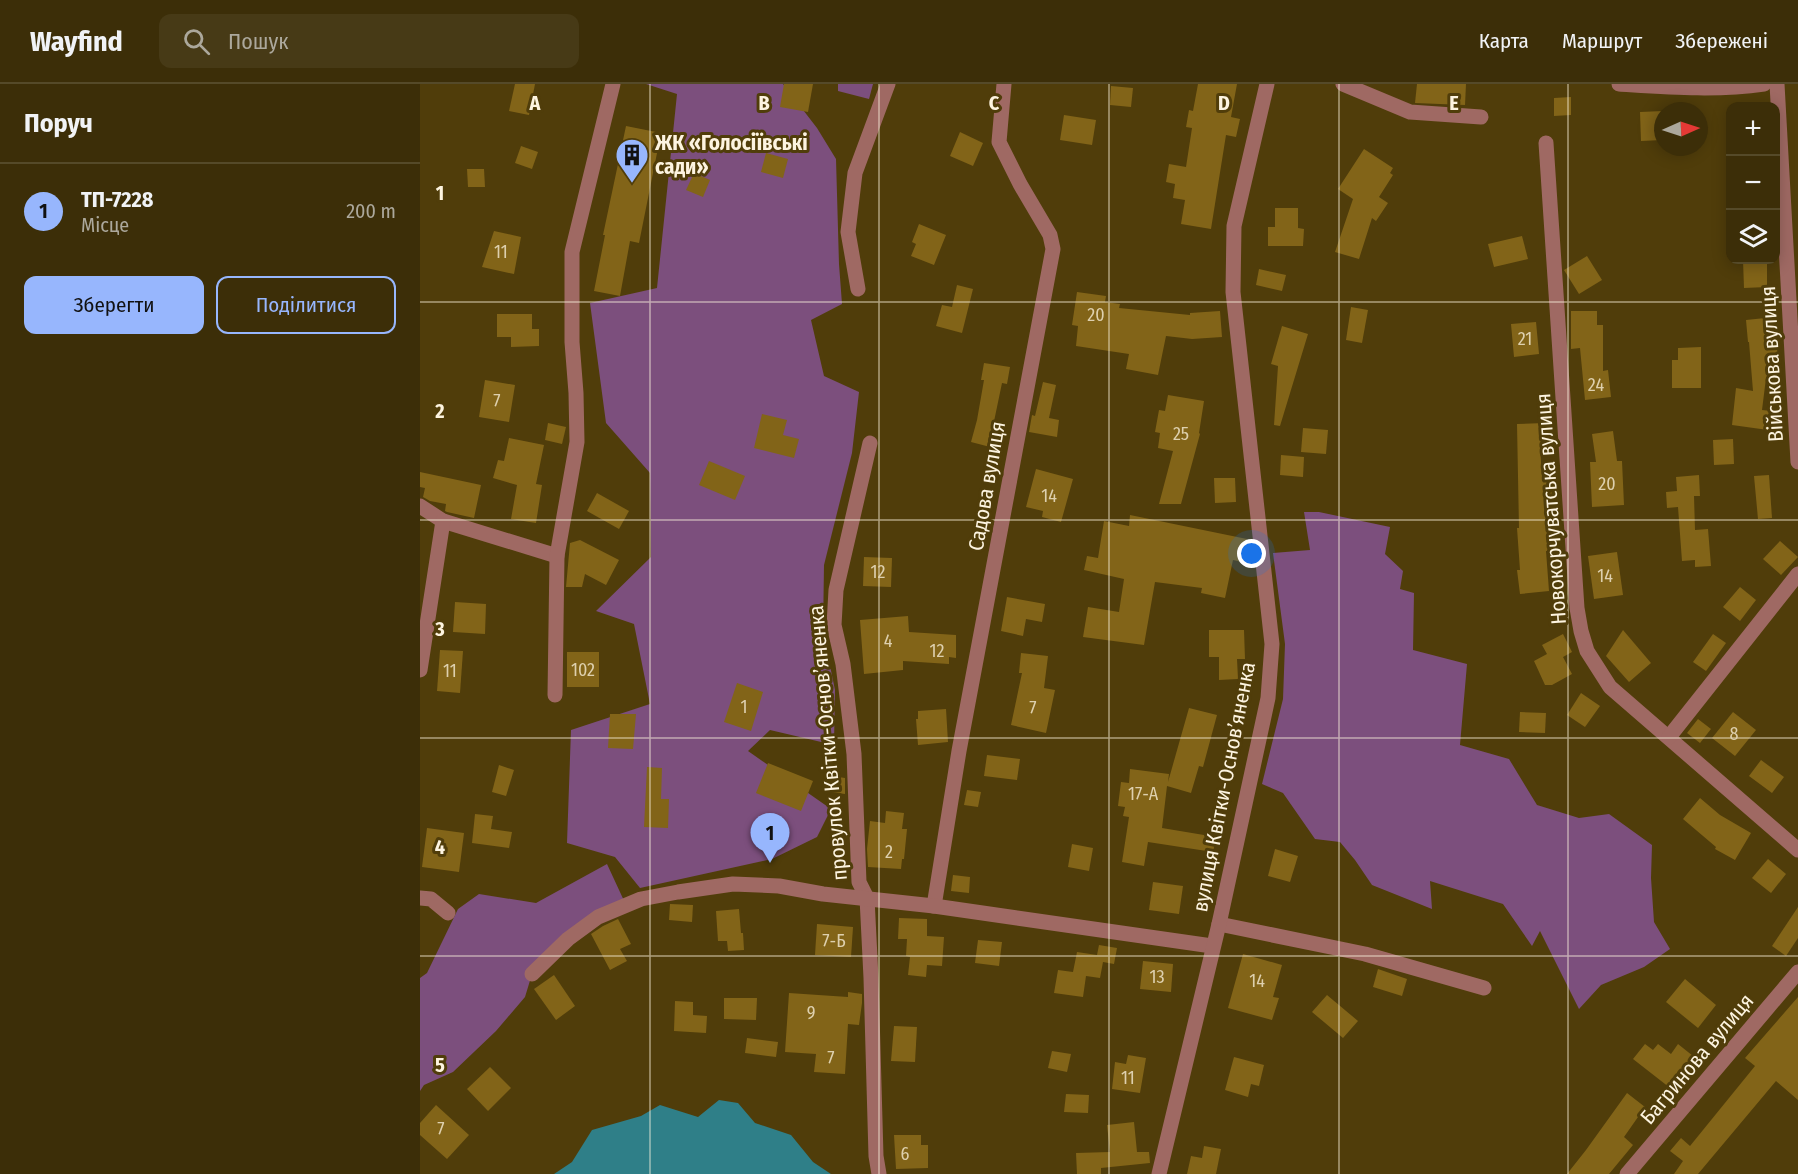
<!DOCTYPE html>
<html lang="uk">
<head>
<meta charset="utf-8">
<style>
  :root { --surface:#3c2e08; --page:#473a16; --text:#f1f3f6; --muted:#aca89c; --line:#554a29; --accent:#97b6fd }
  body { margin:0; font-family:"Fira Sans Condensed",sans-serif; background:var(--page); color:var(--text) }
  .controls { position:absolute; right:18px; top:18px; display:grid; overflow:hidden; border-radius:12px; box-shadow:0 3px 15px #0003 }
  .controls button { width:54px; height:54px; display:grid; place-items:center; padding:0; border:0; border-bottom:2px solid var(--line); background:var(--surface); color:var(--text); font:30px sans-serif }
  .compass { position:absolute; left:1234px; top:18px; width:54px; height:54px; border-radius:50%; background:var(--surface); box-shadow:0 3px 15px #0003; rotate:87deg }
  .you { position:absolute; left:832px; top:470px; width:21px; height:21px; margin:-15px; border:4px solid #fff; border-radius:50%; background:#1a73e8; box-shadow:0 0 0 9px #1a73e833 }
  .badge { display:grid; place-items:center; width:39px; height:39px; border-radius:50%; background:var(--accent); color:#111; font-size:20px; font-weight:700 }
  .pin { position:absolute; translate:-50% -50px; filter:drop-shadow(0 2px 3px #0008) }
  .pin::after { content:''; position:absolute; top:32px; width:21px; height:18px; background:inherit; clip-path:polygon(0 0,100% 0,50% 100%) }
  .list { margin:0; padding:0; list-style:none }
  h2 { display:flex; justify-content:space-between; align-items:center; height:78px; margin:0; padding:0 24px; font-size:26px }
  h2 small { font-size:20px; font-weight:400; color:var(--muted) }
  .list li { display:grid; grid-template-columns:39px 1fr auto; gap:18px; align-items:center; box-sizing:border-box; height:96px; padding:0 24px; border-top:2px solid var(--line) }
  .list b { display:block; font-size:22px; white-space:nowrap }
  .list p { margin:0; font-size:20px; white-space:nowrap; color:var(--muted) }
  .list em { font-size:20px; font-style:normal; color:var(--muted) }
  .actions { display:flex; gap:12px; padding:18px 24px }
  .actions a { flex:1; padding:14px 0; border:2px solid var(--accent); border-radius:12px; text-align:center; font-size:21px; color:var(--accent) }
  .actions .main { background:var(--accent); color:#111 }
  .icon { flex:none; width:33px; height:33px; fill:none; stroke:currentColor; stroke-width:2; stroke-linecap:round; stroke-linejoin:round }
  .map { position:relative; flex:none; width:1378px; height:1090px; overflow:hidden }
  header { display:flex; align-items:center; gap:36px; box-sizing:border-box; height:84px; padding:0 30px; background:var(--surface); border-bottom:2px solid var(--line) }
  header strong { font-size:28px }
  nav { display:flex; gap:33px; margin-inline-start:auto; font-size:21px }
  .search { width:420px; height:54px; background:var(--page); display:flex; align-items:center; gap:15px; box-sizing:border-box; padding:0 21px; border-radius:12px; color:var(--muted); font-size:22px }
  main { display:flex }
  aside { flex:1; background:var(--surface) }
  .map>svg:first-child { display:block }
  .green { fill:#7c4f7d }
  .water { fill:#2f7f88 }
  .building { fill:#826418 }
  .lines { fill:none; stroke-linecap:round; stroke-linejoin:round }
  .minor { stroke:#9f6963; stroke-width:15 }
  .grid { fill:none; stroke:#fdf4e0; stroke-width:1.5; stroke-opacity:0.55 }
  .labels { text-anchor:middle; dominant-baseline:central; stroke-width:6; stroke-linejoin:round; paint-order:stroke }
  .number-label { font-size:18px; fill:#ded0ae }
  .poi-label { font-size:21px; font-weight:bold; fill:#fdf4e0; stroke:#503d0a; text-anchor:start }
  .street-label { font-size:21px; fill:#fdf4e0; stroke:#503d0a }
  .grid-label { font-size:20px; text-anchor:middle; font-weight:bold; fill:#fdf4e0; stroke:#503d0a; stroke-width:6; stroke-linejoin:round; paint-order:stroke }
</style>
</head>
<body>
<header>
<strong>Wayfind</strong>
<div class="search"><svg class="icon" aria-label="search" viewBox="0 0 24 24"><circle cx="10" cy="10" r="6"/><path d="M15 15l6 6"/></svg>Пошук</div>
<nav><a>Карта</a><a>Маршрут</a><a>Збережені</a></nav>
</header>
<main>
<aside>
<h2>Поруч<small></small></h2>
<ul class="list">
<li><span class="badge">1</span><div><b>ТП-7228</b><p>Місце</p></div><em>200 m</em></li>
</ul>
<div class="actions"><a class="main">Зберегти</a><a>Поділитися</a></div>
</aside>
<div class="map">
<svg width="1378" height="1090" viewBox="0 0 1378 1090">
  <rect width="100%" height="100%" fill="#503d0a"/>
  <g class="green">
    <path d="M226,0H363L397,44L416,75L419,180L422,220L391,236L404,292L439,308L432,369L404,481L403,548L415,606L414,661L350,646L328,667L411,725L397,753L352,775L220,804L195,773L147,759L151,646L230,620L214,540L176,527L231,473L230,389L186,339L170,219L237,204L257,10Z"/>
    <path d="M418,0H453L449,15L418,7Z"/>
    <path d="M884,428H899L970,443L965,470L983,487L980,505L994,509L993,566L1047,580L1040,661L1089,675L1117,721L1159,734L1189,730L1232,761L1231,794L1234,838L1250,865L1224,883L1181,901L1159,925L1120,847L1112,862L1083,820L1010,797L1012,825L952,801L935,776L920,758L895,755L863,709L842,700L863,615L865,560L853,469L890,466Z"/>
    <path d="M187,780L206,821L112,890L105,913L76,947L33,988L4,1001L0,1007V894L7,889L38,825L59,810L116,819Z"/>
  </g>
  <path class="water" d="M299,1016L318,1019L335,1039L371,1051L393,1078L411,1090H134L152,1078L172,1046L221,1032L240,1021L278,1033Z"/>
  <g class="building">
    <path d="M95,0H115L109,31L89,27Z"/>
    <path d="M364,0H393L388,28L360,23Z"/>
    <path d="M778,0H817L811,33L820,35L816,53L806,51L791,145L761,140L765,116L753,114L755,100L746,98L749,80L766,83L772,44L766,43L769,26L773,27Z"/>
    <path d="M997,0H1046L1045,21L995,19Z"/>
    <path d="M691,2L713,4L711,23L690,21Z"/>
    <path d="M1151,13V31L1134,32V14Z"/>
    <path d="M1243,27V56L1221,57L1220,28Z"/>
    <path d="M644,31L676,36L672,61L640,56Z"/>
    <path d="M206,42L241,49L219,159L210,157L200,212L174,207L185,151H183Z"/>
    <path d="M540,48L563,59L553,82L530,72Z"/>
    <path d="M101,62L118,68L112,85L95,79Z"/>
    <path d="M944,65L973,84L970,89L973,91L959,113L968,119L956,137L952,134L939,175L915,168L933,115L918,105Z"/>
    <path d="M346,69L368,75L363,94L341,88Z"/>
    <path d="M47,85H64L65,103H48Z"/>
    <path d="M274,89L290,96L283,113L266,106Z"/>
    <path d="M855,124H878V144L884,145L883,162H848V143H855Z"/>
    <path d="M499,140L526,151L514,181L491,172L496,160L492,158Z"/>
    <path d="M74,147L101,153L94,190L62,183Z"/>
    <path d="M1102,152L1108,175L1074,183L1068,160Z"/>
    <path d="M1167,172L1182,196L1159,210L1144,186Z"/>
    <path d="M1323,176H1347V203L1324,204Z"/>
    <path d="M839,185L866,191L862,207L836,201Z"/>
    <path d="M537,201L553,205L542,249L516,242L522,221L532,223Z"/>
    <path d="M657,208L686,212L685,218L700,220L699,224L770,231V229L800,227L802,253L772,255L746,252L738,291L706,285L709,270L656,262L658,242L652,241Z"/>
    <path d="M931,223L948,226L942,259L926,256Z"/>
    <path d="M1151,227H1177V241H1183V287L1188,286L1191,313L1165,316L1160,264L1151,265Z"/>
    <path d="M77,230H112V245H119V262L91,263V253H77Z"/>
    <path d="M1355,233L1359,293L1346,294L1342,326L1351,327L1348,346L1312,341L1316,304L1333,307L1329,258H1328L1326,236Z"/>
    <path d="M1116,238L1119,270L1094,273L1091,240Z"/>
    <path d="M862,242L888,250L860,342L854,341L858,282L851,280Z"/>
    <path d="M1281,263V304H1252V276H1258V264Z"/>
    <path d="M564,279L590,283L587,300L582,299L572,347L578,349L574,364L551,358L557,336L564,296H561Z"/>
    <path d="M65,296L95,301L89,338L59,333Z"/>
    <path d="M623,298L636,301L629,334L639,336L637,353L609,348L612,331L615,332Z"/>
    <path d="M748,311L784,317L779,349L780,350L761,420H739L753,367L738,364L740,349L735,348L739,326L745,327Z"/>
    <path d="M342,330L367,336L363,351L379,355L374,374L334,364Z"/>
    <path d="M128,339L146,343L142,360L125,356Z"/>
    <path d="M1125,339V363H1120L1122,392H1131L1132,416H1124L1129,467H1126L1129,507L1100,510L1097,486H1100L1097,444H1099L1097,340Z"/>
    <path d="M883,344L908,346L906,370L881,368Z"/>
    <path d="M1193,347L1197,377H1202L1204,421L1172,423L1170,378H1176L1172,350Z"/>
    <path d="M89,354L124,361L116,400L122,401L116,439L91,435L97,401L73,394L78,376L84,377Z"/>
    <path d="M1313,355L1314,380L1294,381L1293,356Z"/>
    <path d="M861,371L884,373L883,393L860,391Z"/>
    <path d="M289,377L325,392L315,416L279,401Z"/>
    <path d="M616,385L653,395L641,438L622,433L623,427L606,423Z"/>
    <path d="M0,388L61,401L54,434L27,428L25,427L26,420L10,417L3,413L5,404L0,403Z"/>
    <path d="M1279,391L1280,412H1274L1275,446L1288,445L1291,482L1275,483V476L1262,477L1258,423L1247,424L1246,408L1257,407L1256,393Z"/>
    <path d="M1349,391L1352,434L1338,435L1334,392Z"/>
    <path d="M794,394H815L816,418L795,419Z"/>
    <path d="M177,409L209,427L199,445L167,427Z"/>
    <path d="M710,431L827,455L822,478L813,476L805,514L781,509L782,504L735,498L724,561L663,553L668,523L699,528L704,495L664,486L667,472L678,474L684,437L709,442Z"/>
    <path d="M160,456L199,476L186,501L165,490L162,503H146L150,459Z"/>
    <path d="M1360,457L1378,473L1361,491L1343,475Z"/>
    <path d="M1197,468L1203,511L1174,515L1168,472Z"/>
    <path d="M444,473L472,474L471,503L443,502Z"/>
    <path d="M1320,503L1336,516L1320,537L1303,523Z"/>
    <path d="M587,513L625,520L622,538L606,535L603,552L581,547Z"/>
    <path d="M35,518L66,520L65,550L33,548Z"/>
    <path d="M488,532L489,548L536,551V574L529,573V580L483,577V586L444,590L440,536Z"/>
    <path d="M789,546H824L825,575H817L818,595L799,596V573H789Z"/>
    <path d="M1203,546L1231,579L1209,598L1186,572Z"/>
    <path d="M1143,550L1152,568L1143,573L1152,590L1132,601H1125L1114,577L1127,570L1122,561Z"/>
    <path d="M1293,550L1306,559L1286,587L1273,578Z"/>
    <path d="M20,566L43,567L40,609L17,607Z"/>
    <rect x="147" y="568" width="32" height="35"/>
    <path d="M601,569L628,572L624,604L635,606L626,649L591,641L602,589H599Z"/>
    <path d="M317,599L343,608L331,647L304,638Z"/>
    <path d="M1161,609L1180,622L1165,643L1147,631Z"/>
    <path d="M769,624L797,631L783,683L779,682L771,709L747,702L742,744L796,753L793,768L728,758L724,782L702,778L709,733L703,732L705,723L698,722L701,698L709,699L710,685L749,690L748,698Z"/>
    <path d="M526,625L528,658L498,661L496,635H498V627Z"/>
    <path d="M1100,628L1126,629L1125,649L1099,648Z"/>
    <path d="M1313,628L1336,646L1315,672L1292,654Z"/>
    <path d="M190,630H216L213,665L188,664Z"/>
    <path d="M1278,635L1291,645L1280,659L1267,649Z"/>
    <path d="M567,671L600,675L597,696L564,692Z"/>
    <path d="M1341,676L1364,693L1352,709L1329,692Z"/>
    <path d="M348,679L393,697L381,727L336,709Z"/>
    <path d="M79,681L94,686L86,712L72,708Z"/>
    <path d="M227,683L242,684L241,715H249L248,744L224,743Z"/>
    <path d="M412,692L425,694V710L410,708Z"/>
    <path d="M547,706L561,708L558,723L544,721Z"/>
    <path d="M1280,714L1300,731L1331,749L1315,776L1295,765L1296,763L1263,735Z"/>
    <path d="M466,727L484,729L482,745H487L484,775H482L481,785L448,783L447,765L450,737L465,739Z"/>
    <path d="M55,730L73,732L71,745L92,748L89,764L52,759Z"/>
    <path d="M7,744L44,749L39,788L2,783Z"/>
    <path d="M652,760L673,764L669,787L648,783Z"/>
    <path d="M855,765L878,772L870,798L848,792Z"/>
    <path d="M1348,775L1366,790L1351,809L1332,794Z"/>
    <path d="M533,791L550,793L549,809L531,807Z"/>
    <path d="M733,798L763,802L759,830L729,826Z"/>
    <path d="M250,820L273,821L272,838L249,836Z"/>
    <path d="M1378,823V854L1366,872L1352,862Z"/>
    <path d="M319,825L321,849H323L324,866L308,867L307,857H298L296,827Z"/>
    <path d="M479,834L507,835V852L524,853L522,882L507,881L506,893L488,891L490,873L486,872L487,855H478Z"/>
    <path d="M198,835L211,860L200,865L207,877L190,886L171,850L183,842Z"/>
    <path d="M397,840L433,843L431,873L395,871Z"/>
    <path d="M558,856L582,858L579,882L555,879Z"/>
    <path d="M679,861L697,864L694,880L683,878L680,894L666,892L663,913L634,909L638,886L653,888L657,868L677,871Z"/>
    <path d="M823,870L862,881L853,913L859,914L852,936L808,924Z"/>
    <path d="M723,877L753,880L751,908L720,905Z"/>
    <path d="M958,885L987,895L982,912L953,903Z"/>
    <path d="M134,891L155,922L136,936L114,905Z"/>
    <path d="M1265,895L1296,921L1278,944L1246,918Z"/>
    <path d="M428,908L442,910V919L439,941L428,940L425,990L394,988L396,970L365,968L369,909L428,913Z"/>
    <path d="M907,911L938,937L923,954L892,928Z"/>
    <path d="M1378,913V1016L1356,997L1278,1090H1254L1263,1077L1250,1067L1261,1054L1270,1062L1335,982L1325,974Z"/>
    <path d="M304,914H337L336,936L304,935Z"/>
    <path d="M255,917L273,918V931L287,932L286,949L254,947Z"/>
    <path d="M474,942L497,943L495,978L471,977Z"/>
    <path d="M327,954L358,958L356,973L325,969Z"/>
    <path d="M1225,960L1233,966L1238,960L1251,970L1258,960L1278,976L1254,1007L1213,975Z"/>
    <path d="M632,967L651,970L647,988L628,984Z"/>
    <path d="M708,971L726,974L720,1009L692,1005L695,978L706,980Z"/>
    <path d="M814,973L844,981L839,1002L831,1000L828,1013L805,1006Z"/>
    <path d="M70,983L91,1004L68,1027L47,1005Z"/>
    <path d="M1207,1009L1225,1023L1204,1053L1213,1061L1189,1090H1147L1166,1066Z"/>
    <path d="M646,1010L669,1011L668,1029L644,1028Z"/>
    <path d="M16,1021L49,1051L27,1075L0,1051V1039Z"/>
    <path d="M714,1038L717,1068H729L730,1079L681,1084V1090H657L656,1069L690,1068L687,1041Z"/>
    <path d="M474,1051H501V1061H508V1084L476,1085Z"/>
    <path d="M784,1062L801,1065L796,1090H767L771,1072L782,1074Z"/>
  </g>
  <g class="lines">
    <g class="minor">
      <path d="M923,0L990,28L1061,33"/>
      <path d="M1199,0C1247,3 1296,7 1344,0"/>
      <path d="M1357,0L1378,378"/>
      <path d="M1126,59L1157,524L1161,547L1167,567L1190,603L1378,766"/>
      <path d="M438,205L428,148L435,89L468,0"/>
      <path d="M450,359L416,506L414,541L423,580L434,670L439,798L447,814L451,894L456,1072L459,1090"/>
      <path d="M0,422L23,437L137,472"/>
      <path d="M0,586L23,437"/>
      <path d="M135,611L137,472L157,358L156,309L152,258V168L193,0"/>
      <path d="M1249,653L1378,490"/>
      <path d="M0,814L11,815L28,829"/>
      <path d="M514,822L539,667L633,165L630,151L600,100L579,58L584,0"/>
      <path d="M799,840L945,870L1064,904"/>
      <path d="M112,890L148,855L178,833L221,815L258,808L313,800L359,802L403,810L514,822L792,862"/>
      <path d="M739,1090L799,840L848,614L852,560L813,208L814,142L847,0"/>
      <path d="M1207,1090L1378,888"/>
    </g>
  </g>
  <path class="grid" d="M230,0V1090M459,0V1090M689,0V1090M919,0V1090M1148,0V1090M0,218H1378M0,436H1378M0,654H1378M0,872H1378"/>
  <defs>
    <g id="building-pin" transform="scale(1.725)"><path d="M0 17L-7.5 6A9.5 9.5 0 1 1 7.5 6Z" fill="#97b6fd" stroke="#503d0a"/><path d="M-4-6H4V6H1V3H-1V6H-4ZM-2.5-4.3h1.7v1.8h-1.7ZM.8-4.3h1.7v1.8H.8ZM-2.5-1h1.7V.8h-1.7ZM.8-1h1.7V.8H.8Z" fill="#111"/></g>
  </defs>
  <g fill-rule="evenodd">
    <use href="#building-pin" x="212" y="71"/>
  </g>
  <g class="labels">
    <g class="number-label">
      <text x="81" y="168">11</text>
      <text x="676" y="231">20</text>
      <text x="1105" y="255">21</text>
      <text x="1176" y="301">24</text>
      <text x="77" y="317">7</text>
      <text x="761" y="350">25</text>
      <text x="1187" y="400">20</text>
      <text x="629" y="412">14</text>
      <text x="458" y="488">12</text>
      <text x="1185" y="492">14</text>
      <text x="468" y="557">4</text>
      <text x="517" y="567">12</text>
      <text x="163" y="586">102</text>
      <text x="30" y="587">11</text>
      <text x="324" y="623">1</text>
      <text x="613" y="624">7</text>
      <text x="1314" y="650">8</text>
      <text x="723" y="710">17-А</text>
      <text x="469" y="768">2</text>
      <text x="414" y="857">7-Б</text>
      <text x="737" y="893">13</text>
      <text x="837" y="897">14</text>
      <text x="391" y="929">9</text>
      <text x="411" y="974">7</text>
      <text x="708" y="994">11</text>
      <text x="21" y="1045">7</text>
      <text x="485" y="1070">6</text>
    </g>
    <g class="poi-label">
      <text x="235" y="59">ЖК «Голосіївські<tspan x="235" dy="24">сади»</tspan></text>
    </g>
    <g class="street-label">
      <text transform="translate(1352 280) rotate(-93)">Військова вулиця</text>
      <text transform="translate(567 402) rotate(-80)">Садова вулиця</text>
      <text transform="translate(1131 425) rotate(-94)">Новокорчуватська вулиця</text>
      <text transform="translate(408 659) rotate(-95)">провулок Квітки-Основʼяненка</text>
      <text transform="translate(804 703) rotate(-79)">вулиця Квітки-Основ’яненка</text>
      <text transform="translate(1277 975) rotate(-50)">Багринова вулиця</text>
    </g>
  </g>
  <g class="grid-label">
    <text x="115" y="26">A</text>
    <text x="344" y="26">B</text>
    <text x="574" y="26">C</text>
    <text x="804" y="26">D</text>
    <text x="1034" y="26">E</text>
    <text x="20" y="116">1</text>
    <text x="20" y="334">2</text>
    <text x="20" y="552">3</text>
    <text x="20" y="770">4</text>
    <text x="20" y="988">5</text>
  </g>
</svg>
<div class="controls">
<button>+</button>
<button>−</button>
<button><svg class="icon" aria-label="layers" viewBox="0 0 24 24"><path d="M12 4l9 5-9 5-9-5zM3 14l9 5 9-5"/></svg></button>
</div>
<svg class="compass" viewBox="-18 -18 36 36"><path d="M0-13l5 13h-10z" fill="#e53935"/><path d="M0 13l5-13h-10z" fill="#aca89c"/></svg>
<div class="you"></div>
<div class="pin badge" style="left:350px;top:779px">1</div>
</div>
</main>
</body>
</html>
